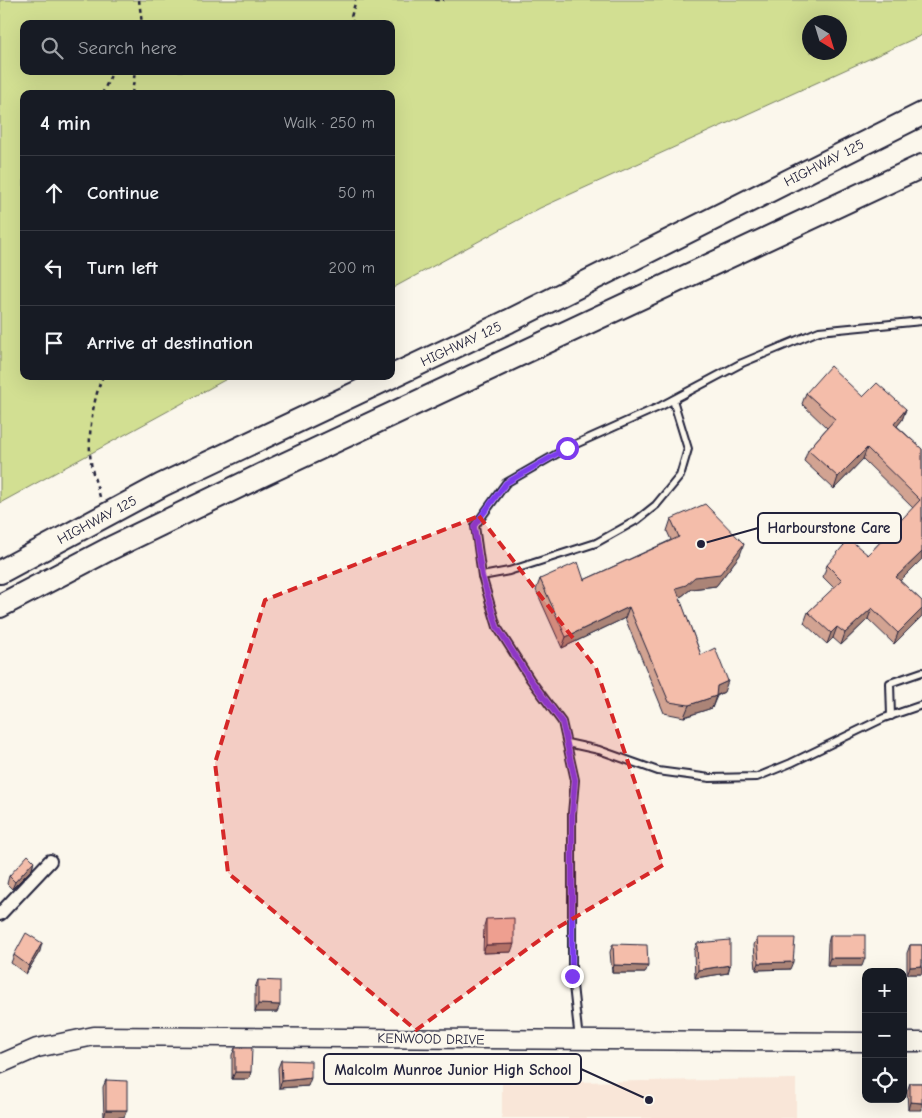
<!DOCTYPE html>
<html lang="en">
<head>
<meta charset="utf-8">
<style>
  :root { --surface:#171b24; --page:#242831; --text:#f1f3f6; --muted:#9ea1a6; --line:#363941 }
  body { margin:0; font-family:"Comic Neue",sans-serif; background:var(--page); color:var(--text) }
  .controls { position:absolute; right:15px; bottom:15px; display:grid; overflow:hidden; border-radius:10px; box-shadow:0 5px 20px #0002 }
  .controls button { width:45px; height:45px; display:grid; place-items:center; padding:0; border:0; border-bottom:1px solid var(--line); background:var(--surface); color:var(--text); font:25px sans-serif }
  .compass { position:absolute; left:802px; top:15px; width:45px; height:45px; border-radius:50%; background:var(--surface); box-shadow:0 5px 20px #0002; rotate:142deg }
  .stop { position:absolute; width:15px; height:15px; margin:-11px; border:4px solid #7c3aed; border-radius:50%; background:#fff }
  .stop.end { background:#7c3aed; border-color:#fff; box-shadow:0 1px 5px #0008 }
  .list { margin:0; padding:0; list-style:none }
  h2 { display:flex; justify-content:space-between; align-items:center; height:65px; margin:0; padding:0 20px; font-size:21px }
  h2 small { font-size:16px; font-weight:400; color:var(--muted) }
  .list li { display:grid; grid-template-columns:32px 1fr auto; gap:15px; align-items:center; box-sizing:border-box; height:75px; padding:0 20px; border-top:1px solid var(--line) }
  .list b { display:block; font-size:19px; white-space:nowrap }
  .list em { font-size:16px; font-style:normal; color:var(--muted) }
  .icon { flex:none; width:28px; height:28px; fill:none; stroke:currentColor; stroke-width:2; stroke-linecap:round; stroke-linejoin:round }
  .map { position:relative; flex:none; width:922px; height:1118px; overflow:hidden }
  .search { position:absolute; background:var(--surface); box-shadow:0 5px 20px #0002; left:20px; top:20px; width:375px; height:55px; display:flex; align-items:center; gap:12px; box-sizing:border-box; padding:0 18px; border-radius:10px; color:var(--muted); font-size:19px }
  .panel { position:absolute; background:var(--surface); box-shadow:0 5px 20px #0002; left:20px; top:90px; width:375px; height:290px; border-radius:10px }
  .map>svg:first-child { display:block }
  .built { fill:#f9e6d8 }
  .green { fill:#d2df92; stroke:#7a8066; fill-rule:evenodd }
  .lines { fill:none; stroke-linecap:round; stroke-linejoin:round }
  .lane-casing { stroke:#22223b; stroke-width:10 }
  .street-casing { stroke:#22223b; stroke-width:16 }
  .secondary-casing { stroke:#22223b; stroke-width:21 }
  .highway-casing { stroke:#22223b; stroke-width:26 }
  .path { stroke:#22223b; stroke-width:2.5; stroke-dasharray:4 4; stroke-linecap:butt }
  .lane { stroke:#fbf7ec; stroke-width:6 }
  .street { stroke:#fbf7ec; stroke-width:12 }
  .secondary { stroke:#fbf7ec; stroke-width:18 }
  .highway { stroke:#fbf7ec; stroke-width:22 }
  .wall { fill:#d2a392; stroke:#22223b }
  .shaded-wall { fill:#ab8477; stroke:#22223b }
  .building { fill:#f4bdaa; stroke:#22223b }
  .route { stroke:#7c3aed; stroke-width:6 }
  .marked { fill:#d62828; fill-opacity:0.2; stroke:#d62828; stroke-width:4; stroke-dasharray:10 6; stroke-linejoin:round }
  .labels { text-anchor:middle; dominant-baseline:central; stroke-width:4.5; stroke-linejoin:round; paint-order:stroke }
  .street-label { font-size:14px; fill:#22223b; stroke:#fbf7ec }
  .leader { fill:none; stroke:#22223b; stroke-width:2 }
  .callout-dot { fill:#22223b; stroke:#fbf7ec; stroke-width:2 }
  .callout { fill:#fbf7ec; stroke:#22223b; stroke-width:2 }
  .callout-label { font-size:15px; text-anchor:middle; font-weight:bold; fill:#22223b }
</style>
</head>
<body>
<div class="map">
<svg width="922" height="1118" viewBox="0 0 922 1118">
  <rect width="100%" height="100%" fill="#fbf7ec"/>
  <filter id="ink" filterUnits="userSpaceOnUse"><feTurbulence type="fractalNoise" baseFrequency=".02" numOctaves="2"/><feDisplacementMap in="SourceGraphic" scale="10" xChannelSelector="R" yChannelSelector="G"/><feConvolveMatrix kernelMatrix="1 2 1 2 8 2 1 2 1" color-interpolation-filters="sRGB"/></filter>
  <g filter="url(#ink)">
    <path class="built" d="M796,1079V1118H502V1083Z"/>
    <path class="green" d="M0,0H922V35L540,208L391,289V94H24V376H232L0,503ZM810,22H840V52H810ZM24,24H391V71H24Z"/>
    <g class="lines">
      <g class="lane-casing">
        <g id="lane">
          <path d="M482,576L509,571L596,543L637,520L656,505L680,476L688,449L673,400"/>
          <path d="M891,716L890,683L922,672"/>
          <path d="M567,743L599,750L658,771L710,778L757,777L791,763L884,718L922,705"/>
          <path d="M579,1040L572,976V814L575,780L562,722L530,679L497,627L482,576L475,526L506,483L567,448L661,406L742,363L819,331L922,321"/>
        </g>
      </g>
      <g class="street-casing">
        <path id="street" d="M0,914L50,861"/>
      </g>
      <g class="secondary-casing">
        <g id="secondary">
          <path d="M903,1042H922"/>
          <path d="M0,1064L37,1048L94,1036L866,1042"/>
        </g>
      </g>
      <g class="highway-casing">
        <g id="highway">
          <path d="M0,572L162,485L509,321L922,114"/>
          <path d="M0,606L111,548L264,474L922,166"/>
        </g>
      </g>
      <g class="path">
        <path d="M139,0L142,24"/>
        <path d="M435,0H444"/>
        <path d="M353,24L351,17L356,0"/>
        <path d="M102,94L113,71"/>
        <path d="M132,94L135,71"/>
        <path d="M100,497C97,485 92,474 91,462C87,438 93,398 103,376"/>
      </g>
      <use href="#lane" class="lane"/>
      <use href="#street" class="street"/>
      <use href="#secondary" class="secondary"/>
      <use href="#highway" class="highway"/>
    </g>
    <g class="wall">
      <path d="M806,393L863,397L906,409L902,420L897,426L922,449V559L900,581L922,601L894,644L868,619L841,645L833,638L827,644L804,623L808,612L834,588L823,577L827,565L868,555L913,508L863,459L834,489L804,461L808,450L827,428L802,404Z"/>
      <path d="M671,519L740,555L716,586L691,589L682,596L679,597L701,655L724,692L717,696L712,708L684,717L664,713L625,618L562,648L536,590L540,579L584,580L671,540L667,531Z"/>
      <path d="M34,861L32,869L12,889L7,884L9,876Z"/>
      <path d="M486,919L511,952L483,953L484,926Z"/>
      <path d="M830,935L862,966H827L828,943Z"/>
      <path d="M757,938L790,969L756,970L754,945Z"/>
      <path d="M697,943L730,965L728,973L695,978L694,951Z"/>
      <path d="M613,944L645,973H612L610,952Z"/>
      <path d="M910,945H922V974H907V953Z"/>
      <path d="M40,951L26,974L11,963L14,955Z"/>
      <path d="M258,980L277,1012H255V988Z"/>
      <path d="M235,1048L249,1079H232V1055Z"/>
      <path d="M281,1060L308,1086L279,1088L278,1068Z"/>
      <path d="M106,1080L124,1117L104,1118L103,1087Z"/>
      <path d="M910,1083H922L908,1110L907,1091Z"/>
    </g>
    <g class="shaded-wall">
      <path d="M906,409L902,420L890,435L894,424Z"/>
      <path d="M867,448L863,459L834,489L838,477Z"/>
      <path d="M744,544L740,555L716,586L691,589L682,596L671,599L676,588L695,577Z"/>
      <path d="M922,552V559L892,589L896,577Z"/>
      <path d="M629,607L625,618L562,648L566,637Z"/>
      <path d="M872,608L868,619L841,645L845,633Z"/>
      <path d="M922,609V616L894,644L898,633Z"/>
      <path d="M837,627L833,638L827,644L831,633Z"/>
      <path d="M728,681L724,692L713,697L717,686Z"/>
      <path d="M716,696L712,708L684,717L689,705Z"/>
      <path d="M34,861L32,869L12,889L15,882Z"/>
      <path d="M42,943L40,951L26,974L29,966Z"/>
      <path d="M514,944L511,952L483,953L486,945Z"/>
      <path d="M830,958H865L862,966H827Z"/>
      <path d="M793,962L790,969L756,970L759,963Z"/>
      <path d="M614,965L648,966L645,973H612Z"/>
      <path d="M730,965L728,973L695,978L698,970Z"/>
      <path d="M922,966V974H907L910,967Z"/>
      <path d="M258,1004L280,1005L277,1012H255Z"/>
      <path d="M235,1072H251L249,1079H232Z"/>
      <path d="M311,1078L308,1086L279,1088L282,1081Z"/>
      <path d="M910,1102L922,1103V1110H908Z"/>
      <path d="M106,1110H127L124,1117L104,1118Z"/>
    </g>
    <g class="building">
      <path d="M830,366L863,397L877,383L906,409L894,424L922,449V552L896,577L922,601V609L898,633L872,608L845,633L837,627L831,633L808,612L842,580L827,565L849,539L868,555L920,500L867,448L838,477L808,450L835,419L806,393Z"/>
      <path d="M705,504L744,544L720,574L695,577L686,585L676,588L701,655L715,648L728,681L717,686L716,696L689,705L669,702L629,607L566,637L540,579L578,562L584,580L679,537L671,519Z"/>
      <path d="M28,855L34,861L15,882L9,876Z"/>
      <path d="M514,918V944L486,945V919Z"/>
      <path d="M26,933L42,943L29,966L14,955Z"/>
      <rect x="830" y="935" width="35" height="23"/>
      <path d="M757,938H795L793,962L759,963Z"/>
      <path d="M730,940V965L698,970L697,943Z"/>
      <path d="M613,944L647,945L648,966L614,965Z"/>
      <path d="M910,945H922V966L910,967Z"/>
      <path d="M258,980L280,981V1005L258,1004Z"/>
      <path d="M235,1048H252L251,1072H235Z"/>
      <path d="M281,1060L311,1061V1078L282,1081Z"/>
      <path d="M106,1080L127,1081V1110H106Z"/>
      <path d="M910,1083H922V1103L910,1102Z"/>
    </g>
  </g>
  <g class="lines" filter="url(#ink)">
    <path class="route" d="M567,448L506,483L474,526L482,576L497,627L530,679L562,722L575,780L572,814V976"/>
  </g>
  <path class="marked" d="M479,516L596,668L663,865L552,931L416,1030L228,873L215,763L265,600Z"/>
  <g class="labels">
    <g class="street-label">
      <text transform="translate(824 163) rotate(-27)">HIGHWAY 125</text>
      <text transform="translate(461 344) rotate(-25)">HIGHWAY 125</text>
      <text transform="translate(97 520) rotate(-28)">HIGHWAY 125</text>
      <text transform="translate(431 1039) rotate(1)">KENWOOD DRIVE</text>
    </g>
  </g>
  <path class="leader" d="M701 544L758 528M649 1100L581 1069"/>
  <g class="callout-dot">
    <circle cx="701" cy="544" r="5"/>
    <circle cx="649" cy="1100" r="5"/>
  </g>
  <g class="callout">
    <rect x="758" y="513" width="143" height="30" rx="5"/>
    <rect x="324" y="1054" width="257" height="30" rx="5"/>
  </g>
  <g class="callout-label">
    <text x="829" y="533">Harbourstone Care</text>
    <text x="453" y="1075">Malcolm Munroe Junior High School</text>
  </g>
</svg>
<div class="controls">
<button>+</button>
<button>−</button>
<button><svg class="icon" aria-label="locate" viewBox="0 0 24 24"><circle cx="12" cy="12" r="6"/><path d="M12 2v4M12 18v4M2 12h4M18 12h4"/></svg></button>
</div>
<svg class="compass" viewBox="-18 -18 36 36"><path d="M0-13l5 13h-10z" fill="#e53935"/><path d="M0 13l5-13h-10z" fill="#9ea1a6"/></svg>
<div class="stop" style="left:567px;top:448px"></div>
<div class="stop end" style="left:572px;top:976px"></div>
<div class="search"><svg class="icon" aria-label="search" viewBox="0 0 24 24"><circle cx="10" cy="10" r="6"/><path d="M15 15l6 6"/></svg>Search here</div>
<section class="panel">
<h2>4 min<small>Walk · 250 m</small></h2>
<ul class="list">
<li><svg class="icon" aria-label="ahead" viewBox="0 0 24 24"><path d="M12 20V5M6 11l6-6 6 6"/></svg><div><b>Continue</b></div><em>50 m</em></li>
<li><svg class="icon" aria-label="left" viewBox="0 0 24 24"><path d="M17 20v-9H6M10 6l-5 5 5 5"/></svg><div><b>Turn left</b></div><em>200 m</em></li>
<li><svg class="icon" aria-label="arrive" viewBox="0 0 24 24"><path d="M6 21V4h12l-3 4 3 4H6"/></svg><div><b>Arrive at destination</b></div></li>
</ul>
</section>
</div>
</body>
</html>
